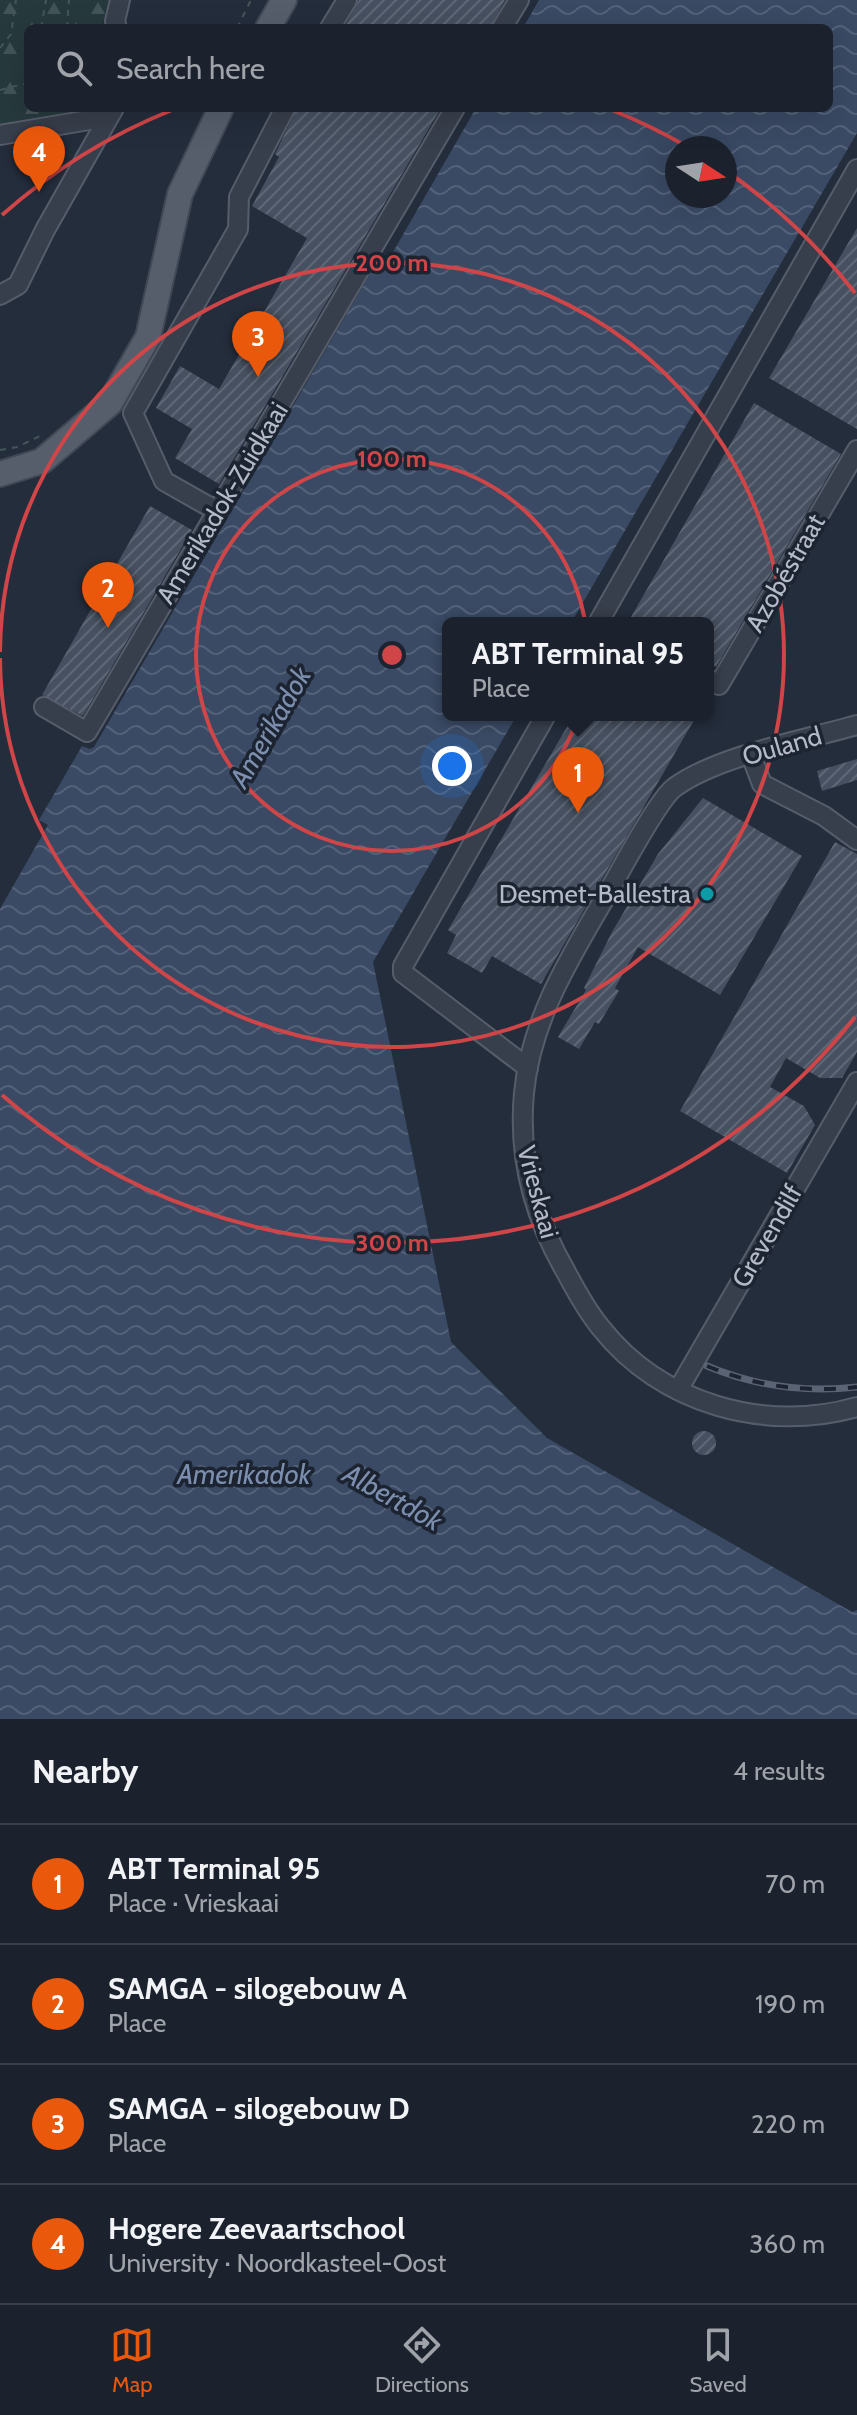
<!DOCTYPE html>
<html lang="en">
<head>
<meta charset="utf-8">
<style>
  :root { --surface:#1b222d; --page:#282f39; --text:#f1f3f6; --muted:#a0a4aa; --line:#393f49; --accent:#ea580c }
  body { margin:0; font-family:Cabin,sans-serif; background:var(--page); color:var(--text) }
  .compass { position:absolute; left:665px; top:136px; width:72px; height:72px; border-radius:50%; background:var(--surface); box-shadow:0 8px 32px #0002; rotate:102deg }
  .you { position:absolute; left:452px; top:766px; width:28px; height:28px; margin:-20px; border:6px solid #fff; border-radius:50%; background:#1a73e8; box-shadow:0 0 0 12px #1a73e833 }
  .badge { display:grid; place-items:center; width:52px; height:52px; border-radius:50%; background:var(--accent); color:#fff; font-size:26px; font-weight:700 }
  .pin { position:absolute; translate:-50% -66px; filter:drop-shadow(0 2px 4px #0008) }
  .pin::after { content:''; position:absolute; top:42px; width:28px; height:24px; background:inherit; clip-path:polygon(0 0,100% 0,50% 100%) }
  .popup { position:absolute; left:442px; top:617px; width:272px; height:104px; box-sizing:border-box; display:grid; place-content:center; border-radius:12px; background:var(--surface); filter:drop-shadow(0 2px 6px #0005); font-size:26px; white-space:nowrap; color:var(--muted) }
  .popup b { font-size:30px; color:var(--text) }
  .popup::after { content:''; position:absolute; left:50%; top:100%; margin-left:-16px; border:16px solid transparent; border-top-color:var(--surface) }
  .list { margin:0; padding:0; list-style:none }
  h2 { display:flex; justify-content:space-between; align-items:center; height:104px; margin:0; padding:0 32px; font-size:34px }
  h2 small { font-size:26px; font-weight:400; color:var(--muted) }
  .list li { display:grid; grid-template-columns:52px 1fr auto; gap:24px; align-items:center; box-sizing:border-box; height:120px; padding:0 32px; border-top:2px solid var(--line) }
  .list b { display:block; font-size:30px; white-space:nowrap }
  .list p { margin:0; font-size:26px; white-space:nowrap; color:var(--muted) }
  .list em { font-size:26px; font-style:normal; color:var(--muted) }
  .icon { flex:none; width:44px; height:44px; fill:none; stroke:currentColor; stroke-width:2; stroke-linecap:round; stroke-linejoin:round }
  .map { position:relative; flex:none; width:857px; height:1719px; overflow:hidden }
  .search { position:absolute; background:var(--surface); box-shadow:0 8px 32px #0002; left:24px; right:24px; top:24px; height:88px; display:flex; align-items:center; gap:20px; box-sizing:border-box; padding:0 28px; border-radius:12px; color:var(--muted); font-size:30px }
  .sheet { height:584px; background:var(--surface) }
  nav { display:flex; justify-content:space-around; align-items:center; box-sizing:border-box; height:112px; border-top:2px solid var(--line); background:var(--surface); font-size:22px; color:var(--muted) }
  nav a { display:grid; justify-items:center; gap:4px }
  nav .on { color:var(--accent) }
  .map>svg:first-child { display:block }
  .forest { fill:url(#forest-firs) }
  .water { fill:url(#water-waves); fill-rule:evenodd }
  .building { fill:url(#building-hatch) }
  .lines { fill:none; stroke-linecap:round; stroke-linejoin:round }
  .minor-casing { stroke:#565d6a; stroke-width:22 }
  .major-casing { stroke:#414855; stroke-width:28 }
  .path { stroke:#44565a; stroke-width:2; stroke-dasharray:6 6; stroke-linecap:butt }
  .minor { stroke:#383f4c; stroke-width:18 }
  .major { stroke:#565e6c; stroke-width:24 }
  .rail-casing { stroke:#5a6373; stroke-width:7 }
  .rail { stroke:#1d2431; stroke-width:4; stroke-dasharray:12; stroke-linecap:butt }
  .ring { fill:none; stroke:#cf4548; stroke-width:4 }
  .culture-dot { fill:#0f9aa8; stroke:#1d2431; stroke-width:3 }
  .labels { text-anchor:middle; dominant-baseline:central; stroke-width:7; stroke-linejoin:round; paint-order:stroke }
  .street-label { font-size:26px; fill:#b4bac7; stroke:#1d2431 }
  .poi-label { font-size:26px; fill:#b4bac7; stroke:#1d2431; text-anchor:end }
  .water-label { font-size:28px; font-style:italic; fill:#7c8eae; stroke:#1d2431 }
  .centre { fill:#cf4548; stroke:#1d2431; stroke-width:4 }
  .ring-label { font-size:24px; text-anchor:middle; font-weight:bold; fill:#cf4548; stroke:#1d2431; stroke-width:7; stroke-linejoin:round; paint-order:stroke }
</style>
</head>
<body>
<div class="map">
<svg width="857" height="1719" viewBox="0 0 857 1719">
  <defs>
    <pattern id="forest-firs" width="22" height="20" patternUnits="userSpaceOnUse" patternTransform="scale(2)"><rect width="22" height="20" fill="#26393d"/><path d="M5 1l3.5 6h-7zM16 11l3.5 6h-7z" fill="#435458"/></pattern>
    <pattern id="water-waves" width="16" height="10" patternUnits="userSpaceOnUse" patternTransform="scale(2)"><rect width="16" height="10" fill="#3a4a64"/><path d="M0 5q4-4 8 0t8 0" fill="none" stroke="#546279"/></pattern>
    <pattern id="building-hatch" width="6" height="6" patternUnits="userSpaceOnUse" patternTransform="scale(2)"><rect width="6" height="6" fill="#465060"/><path d="M-1 1l2-2M0 6l6-6M5 7l2-2" fill="none" stroke="#5e6775"/></pattern>
  </defs>
  <rect width="100%" height="100%" fill="#242d3c"/>
  <path class="forest" d="M0,0H108L102,28H28V108H80L77,116L0,129Z"/>
  <path class="water" d="M539,0H857V133L571,623H448V715H517L373,962L451,1342L547,1438L852,1612L857,1610V1719H0V909L48,825L39,820L82,746L90,749L94,747L381,255L389,259L476,108H829V28H523ZM725,148V196H677V148Z"/>
  <g class="building">
    <path d="M359,0H505L490,28H344Z"/>
    <path d="M297,108H441L219,484L175,458L192,429L156,408L180,366L219,389L307,238L252,206L279,157L275,154Z"/>
    <path d="M857,228V429L769,378Z"/>
    <path d="M754,403L841,454L716,667L708,662V623H642L631,617Z"/>
    <path d="M150,506L192,530L83,716L42,695Z"/>
    <path d="M574,715H697L541,984L492,956L482,973L447,953L456,935L448,930Z"/>
    <path d="M857,759V780L822,791L817,771Z"/>
    <path d="M703,798L802,856L720,995L638,947L615,988L619,991L599,1024L595,1022L579,1049L558,1037L586,990L584,988L612,932L658,854Z"/>
    <path d="M835,842L857,854V1052L842,1078H820L786,1058L770,1087L804,1106L815,1125L787,1173L680,1111Z"/>
    <circle cx="704" cy="1443" r="12"/>
  </g>
  <g class="lines">
    <g class="minor-casing">
      <g id="minor">
        <path d="M117,28L115,21L120,0"/>
        <path d="M330,28L347,0"/>
        <path d="M502,28L519,0"/>
        <path d="M0,135L107,117"/>
        <path d="M0,295L18,285L45,230L114,108"/>
        <path d="M217,511L164,481L133,413L238,229L239,197L285,108"/>
        <path d="M598,623L857,169"/>
        <path d="M708,679L719,685L857,450"/>
        <path d="M44,707L87,732L455,108"/>
        <path d="M857,725C804,740 718,756 675,787C659,798 622,868 610,889C573,953 531,1017 524,1093C518,1156 534,1217 566,1272C576,1291 587,1311 601,1328C661,1404 765,1433 857,1407"/>
        <path d="M751,755L762,784L824,816L857,840"/>
        <path d="M528,1068L403,973V966L546,715"/>
        <path d="M678,1390L857,1082"/>
      </g>
    </g>
    <g class="major-casing">
      <g id="major">
        <path d="M268,28L284,0"/>
        <path d="M0,474L42,461L110,403L148,337L180,194L221,108"/>
      </g>
    </g>
    <g class="path">
      <path d="M41,28L46,0"/>
      <path d="M67,28L69,0"/>
      <path d="M237,28L251,0"/>
      <path d="M0,48L11,34L16,0"/>
      <path d="M0,90L28,83"/>
      <path d="M0,450L17,447L40,436"/>
    </g>
    <use href="#minor" class="minor"/>
    <use href="#major" class="major"/>
    <g class="rail-casing">
      <path id="rail" d="M707,1366C755,1386 805,1393 857,1387"/>
    </g>
    <use href="#rail" class="rail"/>
  </g>
  <g class="ring">
    <circle cx="392" cy="655" r="196"/>
    <path d="M0 652A392 392 0 1 1 0 658"/>
    <path d="M855 1017A588 588 0 0 1 2 1095M2 215A588 588 0 0 1 172 110M612 110A588 588 0 0 1 686 146M725 170A588 588 0 0 1 855 293"/>
  </g>
  <circle class="culture-dot" cx="707" cy="894" r="8"/>
  <g class="labels">
    <g class="street-label">
      <text transform="translate(222 503) rotate(-59)">Amerikadok-Zuidkaai</text>
      <text transform="translate(785 573) rotate(-60)">Azobéstraat</text>
      <text transform="translate(782 746) rotate(-16)">Ouland</text>
      <text transform="translate(538 1192) rotate(75)">Vrieskaai</text>
      <text transform="translate(767 1236) rotate(-60)">Grevendilf</text>
    </g>
    <g class="poi-label">
      <text x="691" y="894">Desmet-Ballestra</text>
    </g>
    <g class="water-label">
      <text transform="translate(270 727) rotate(-60)">Amerikadok</text>
      <text x="244" y="1474">Amerikadok</text>
      <text transform="translate(393 1497) rotate(29)">Albertdok</text>
    </g>
  </g>
  <circle cx="392" cy="655" r="12" class="centre"/>
  <g class="ring-label">
    <text x="392" y="271">200 m</text>
    <text x="392" y="467">100 m</text>
    <text x="392" y="1251">300 m</text>
  </g>
</svg>
<svg class="compass" viewBox="-18 -18 36 36"><path d="M0-13l5 13h-10z" fill="#e53935"/><path d="M0 13l5-13h-10z" fill="#a0a4aa"/></svg>
<div class="you"></div>
<div class="pin badge" style="left:578px;top:813px">1</div>
<div class="popup"><b>ABT Terminal 95</b>Place</div>
<div class="pin badge" style="left:108px;top:628px">2</div>
<div class="pin badge" style="left:258px;top:377px">3</div>
<div class="pin badge" style="left:39px;top:192px">4</div>
<div class="search"><svg class="icon" aria-label="search" viewBox="0 0 24 24"><circle cx="10" cy="10" r="6"/><path d="M15 15l6 6"/></svg>Search here</div>
</div>
<section class="sheet">
<h2>Nearby<small>4 results</small></h2>
<ul class="list">
<li><span class="badge">1</span><div><b>ABT Terminal 95</b><p>Place · Vrieskaai</p></div><em>70 m</em></li>
<li><span class="badge">2</span><div><b>SAMGA - silogebouw A</b><p>Place</p></div><em>190 m</em></li>
<li><span class="badge">3</span><div><b>SAMGA - silogebouw D</b><p>Place</p></div><em>220 m</em></li>
<li><span class="badge">4</span><div><b>Hogere Zeevaartschool</b><p>University · Noordkasteel-Oost</p></div><em>360 m</em></li>
</ul>
</section>
<nav>
<a class="on"><svg class="icon" aria-label="map" viewBox="0 0 24 24"><path d="M3 6l6-2 6 2 6-2v14l-6 2-6-2-6 2zM9 4v14M15 6v14"/></svg>Map</a>
<a><svg class="icon" aria-label="directions" viewBox="0 0 24 24"><path d="M12 3l9 9-9 9-9-9zM9 14v-3h6M13 9l2 2-2 2"/></svg>Directions</a>
<a><svg class="icon" aria-label="saved" viewBox="0 0 24 24"><path d="M7 4h10v16l-5-4-5 4z"/></svg>Saved</a>
</nav>
</body>
</html>
